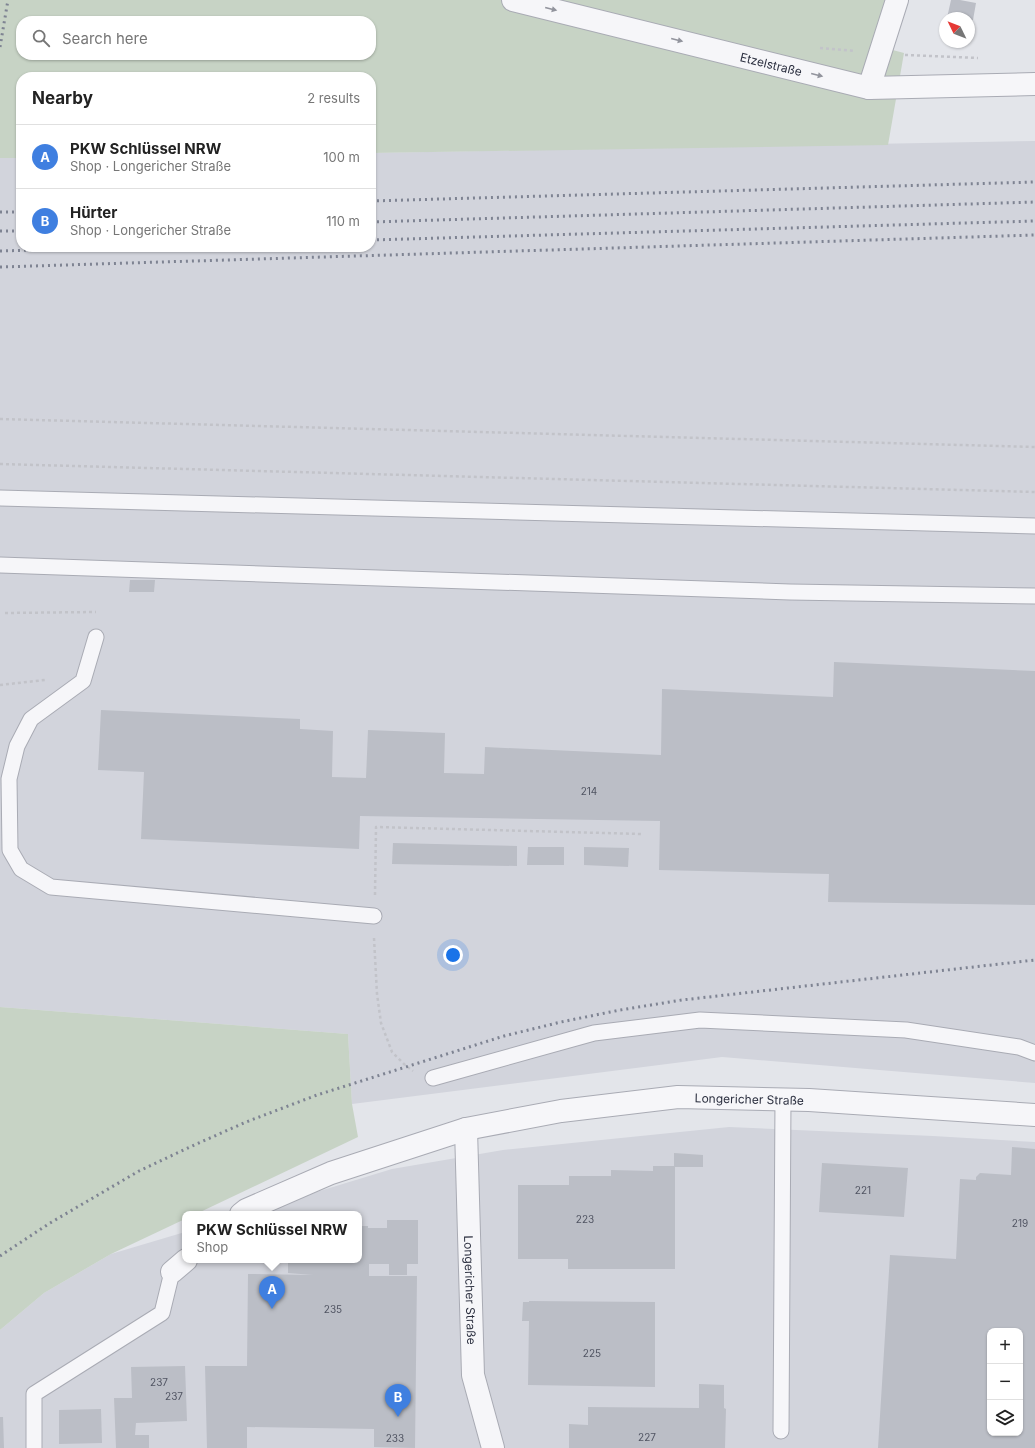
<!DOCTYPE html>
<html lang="en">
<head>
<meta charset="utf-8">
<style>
  :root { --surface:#fff; --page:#f6f6f6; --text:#222; --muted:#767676; --line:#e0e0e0; --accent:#ea580c }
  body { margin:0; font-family:Inter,sans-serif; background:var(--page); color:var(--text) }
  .controls { position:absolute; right:12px; bottom:12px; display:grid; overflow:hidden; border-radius:8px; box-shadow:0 1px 3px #0004 }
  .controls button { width:36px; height:36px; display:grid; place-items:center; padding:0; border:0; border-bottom:1px solid var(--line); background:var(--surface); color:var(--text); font:20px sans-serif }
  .compass { position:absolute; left:939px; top:12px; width:36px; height:36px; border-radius:50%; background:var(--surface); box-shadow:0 1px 3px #0004; rotate:313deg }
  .you { position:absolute; left:453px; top:955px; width:14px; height:14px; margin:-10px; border:3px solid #fff; border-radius:50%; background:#1a73e8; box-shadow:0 0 0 6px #1a73e833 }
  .badge { display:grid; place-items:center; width:26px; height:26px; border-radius:50%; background:var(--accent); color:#fff; font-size:13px; font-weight:700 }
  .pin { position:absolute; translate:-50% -33px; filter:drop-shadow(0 1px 2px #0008) }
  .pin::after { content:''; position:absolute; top:21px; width:14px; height:12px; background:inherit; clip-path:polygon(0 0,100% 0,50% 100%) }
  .popup { position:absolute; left:182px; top:1211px; width:180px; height:52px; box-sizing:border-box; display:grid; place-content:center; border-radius:8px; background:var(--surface); filter:drop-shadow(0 1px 3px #0005); font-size:13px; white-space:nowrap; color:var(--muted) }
  .popup b { font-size:15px; color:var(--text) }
  .popup::after { content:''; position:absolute; left:50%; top:100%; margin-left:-8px; border:8px solid transparent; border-top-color:var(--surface) }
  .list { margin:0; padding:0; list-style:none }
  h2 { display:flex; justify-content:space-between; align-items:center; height:52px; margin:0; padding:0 16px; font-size:17px }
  h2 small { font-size:13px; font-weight:400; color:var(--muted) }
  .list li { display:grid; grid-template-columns:26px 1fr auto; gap:12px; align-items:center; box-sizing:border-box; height:64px; padding:0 16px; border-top:1px solid var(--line) }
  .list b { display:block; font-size:15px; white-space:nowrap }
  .list p { margin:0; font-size:13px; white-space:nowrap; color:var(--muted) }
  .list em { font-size:13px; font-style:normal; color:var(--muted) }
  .icon { flex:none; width:22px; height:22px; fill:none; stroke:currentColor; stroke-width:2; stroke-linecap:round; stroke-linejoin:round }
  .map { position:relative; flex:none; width:1035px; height:1448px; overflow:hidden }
  .search { position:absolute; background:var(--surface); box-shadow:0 1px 3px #0004; left:16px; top:16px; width:360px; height:44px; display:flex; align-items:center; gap:10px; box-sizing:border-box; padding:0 14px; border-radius:16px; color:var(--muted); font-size:15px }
  .panel { position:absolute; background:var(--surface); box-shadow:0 1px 3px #0004; left:16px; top:72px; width:360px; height:180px; border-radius:16px }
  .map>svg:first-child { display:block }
  .built { fill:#d2d4dc; fill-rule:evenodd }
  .green { fill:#c7d3c5; fill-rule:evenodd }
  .building { fill:#bbbec6; fill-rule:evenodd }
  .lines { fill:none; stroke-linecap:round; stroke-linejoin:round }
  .service-casing { stroke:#a9abb4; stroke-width:17 }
  .minor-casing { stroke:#a9abb4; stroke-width:24 }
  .path { stroke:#c2c3c9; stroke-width:2.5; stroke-dasharray:3 3; stroke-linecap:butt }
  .service { stroke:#f6f6f9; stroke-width:15 }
  .minor { stroke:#f6f6f9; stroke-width:22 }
  .rail { stroke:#7e8392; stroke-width:3; stroke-dasharray:2 4; stroke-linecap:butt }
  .oneway { fill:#92949d }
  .labels { text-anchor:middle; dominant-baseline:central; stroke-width:4; stroke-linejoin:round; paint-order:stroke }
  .number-label { font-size:10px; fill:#505462 }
  .street-label { font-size:12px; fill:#2d3141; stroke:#f3f4f7 }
</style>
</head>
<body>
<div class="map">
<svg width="1035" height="1448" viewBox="0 0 1035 1448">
  <rect width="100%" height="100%" fill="#e3e5ea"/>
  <g class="built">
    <path d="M1035,141V1083L722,1057L352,1104L348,1034L0,1007V158H21V247H371V153Z"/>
    <path d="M729,1127L933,1136L1035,1142V1448H0V1330L44,1293L111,1254L185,1232V1260H359V1214H244L392,1169L503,1150ZM990,1331H1020V1433H990Z"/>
  </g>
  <g class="green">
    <path d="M0,0H894L885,48L904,53L888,145L371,153V77H21V158H0ZM21,21H371V55H21Z"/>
    <path d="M0,1007L348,1034L352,1104L358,1137L196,1214H185V1219L111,1254L44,1293L0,1330Z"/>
  </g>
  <g class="building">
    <path d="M951,0H960L976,3L973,20H969V18H947Z"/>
    <path d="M130,580H155L154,592H129Z"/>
    <path d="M834,662L1035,671V905L828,902L829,874L659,870L660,821L360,816L359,849L141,839L144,772L98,770L101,710L300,719V729L333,731L332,777L366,778L368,730L445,733L444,773L484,774L485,747L661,755L662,689L833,697Z"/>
    <path d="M393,843L517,846V866L392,864Z"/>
    <path d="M528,847H564V865H527Z"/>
    <path d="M584,847L629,848L628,867L584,865Z"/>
    <path d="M1012,1147L1035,1149V1448H878L890,1255L956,1259L960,1179L976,1180V1177L980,1173L1011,1175ZM990,1331H1020V1433H990Z"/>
    <path d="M674,1153L703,1155V1167H675V1269H568V1259H518V1185H569V1176H611V1170L653,1171V1166H674Z"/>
    <path d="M822,1163L908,1168L904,1217L819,1212Z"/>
    <path d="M387,1220H418V1264H407V1275H389V1264H369V1276H417L415,1448L374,1447V1429L247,1427V1448H207L205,1366H247L248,1274L313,1275L288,1273V1260H359V1226H368V1228H387Z"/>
    <path d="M529,1301L655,1302V1387L528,1385L529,1321H522L523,1302H529Z"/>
    <path d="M185,1366L187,1421L136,1423L135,1435H149V1448H116L114,1398H132L131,1367Z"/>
    <path d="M699,1384L724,1385V1408L726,1409L725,1448H569V1424L588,1425V1407L699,1408Z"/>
    <path d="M101,1409L102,1443L59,1444V1410Z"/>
    <path d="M0,1417H3L4,1448H0Z"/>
  </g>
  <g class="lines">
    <g class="service-casing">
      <g id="service">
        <path d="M0,498L1035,526"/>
        <path d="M0,565L790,592L1035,596"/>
        <path d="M96,637L83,681L31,719L17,746L9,779L10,850L21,869L51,887L374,916"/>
        <path d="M433,1078L594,1033L700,1020L906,1030L1019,1047L1035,1053"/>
        <path d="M781,1431L783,1099"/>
        <path d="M34,1448V1394L162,1313L172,1272"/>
      </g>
    </g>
    <g class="minor-casing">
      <g id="minor">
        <path id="s1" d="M513,0L869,88L1035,84"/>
        <path d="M869,88L897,0"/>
        <path id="s2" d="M466,1129L473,1375L493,1448"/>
        <path id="s3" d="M241,1214L246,1210L331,1173L466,1129L561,1111L678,1097L809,1100L1035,1115"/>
        <path d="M172,1272L186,1260"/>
      </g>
    </g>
    <g class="path">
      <path d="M820,48L855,51"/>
      <path d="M905,55L978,58"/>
      <path d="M0,419L1035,447"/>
      <path d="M0,464L1035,492"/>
      <path d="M5,613L96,612"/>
      <path d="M0,685L45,680"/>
      <path d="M375,895L376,827L642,834"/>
      <path d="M374,938L377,994L381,1023L392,1052L406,1066L413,1071"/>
    </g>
    <use href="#service" class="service"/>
    <use href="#minor" class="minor"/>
    <g class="rail">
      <path d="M0,47L8,0"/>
      <path d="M371,201L1035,182"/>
      <path d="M0,212H21"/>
      <path d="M371,222L1035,202"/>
      <path d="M0,231H21"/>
      <path d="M371,240L1035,221"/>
      <path d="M0,251L135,247"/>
      <path d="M0,267L1035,235"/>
      <path d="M0,1256L50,1223L139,1171L192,1146L246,1122L317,1095L504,1036L561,1022L620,1010L682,1000L1035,960"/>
    </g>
  </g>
  <defs><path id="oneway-solid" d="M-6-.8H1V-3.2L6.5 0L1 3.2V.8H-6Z"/></defs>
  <g class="oneway">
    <use href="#oneway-solid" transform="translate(551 9) rotate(14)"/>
    <use href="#oneway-solid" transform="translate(677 40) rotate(14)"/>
    <use href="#oneway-solid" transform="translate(817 75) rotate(14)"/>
  </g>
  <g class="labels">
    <g class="number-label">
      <text x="589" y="791">214</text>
      <text x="863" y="1190">221</text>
      <text x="585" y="1219">223</text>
      <text x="1020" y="1223">219</text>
      <text x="333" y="1309">235</text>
      <text x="592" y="1353">225</text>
      <text x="159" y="1382">237</text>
      <text x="174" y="1396">237</text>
      <text x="647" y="1437">227</text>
      <text x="395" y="1438">233</text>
    </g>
    <g class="street-label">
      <text stroke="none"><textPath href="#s1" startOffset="266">Etzelstraße</textPath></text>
      <text stroke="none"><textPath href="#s3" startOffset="527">Longericher Straße</textPath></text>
      <text stroke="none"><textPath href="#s2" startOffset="161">Longericher Straße</textPath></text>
    </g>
  </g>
</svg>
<div class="controls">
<button>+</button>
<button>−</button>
<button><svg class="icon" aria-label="layers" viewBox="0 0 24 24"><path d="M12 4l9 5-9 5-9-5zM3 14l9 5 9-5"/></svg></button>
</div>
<svg class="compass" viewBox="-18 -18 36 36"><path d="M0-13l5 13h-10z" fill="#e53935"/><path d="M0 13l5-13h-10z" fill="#767676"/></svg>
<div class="you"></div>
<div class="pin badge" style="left:272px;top:1309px;background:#3f7fe0">A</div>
<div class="popup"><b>PKW Schlüssel NRW</b>Shop</div>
<div class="pin badge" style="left:398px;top:1417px;background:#3f7fe0">B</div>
<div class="search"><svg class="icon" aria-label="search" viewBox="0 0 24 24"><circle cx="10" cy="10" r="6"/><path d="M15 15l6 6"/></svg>Search here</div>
<section class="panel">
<h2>Nearby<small>2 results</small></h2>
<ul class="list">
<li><span class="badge" style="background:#3f7fe0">A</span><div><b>PKW Schlüssel NRW</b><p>Shop · Longericher Straße</p></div><em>100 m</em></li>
<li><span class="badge" style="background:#3f7fe0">B</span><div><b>Hürter</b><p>Shop · Longericher Straße</p></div><em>110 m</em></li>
</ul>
</section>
</div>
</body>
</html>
